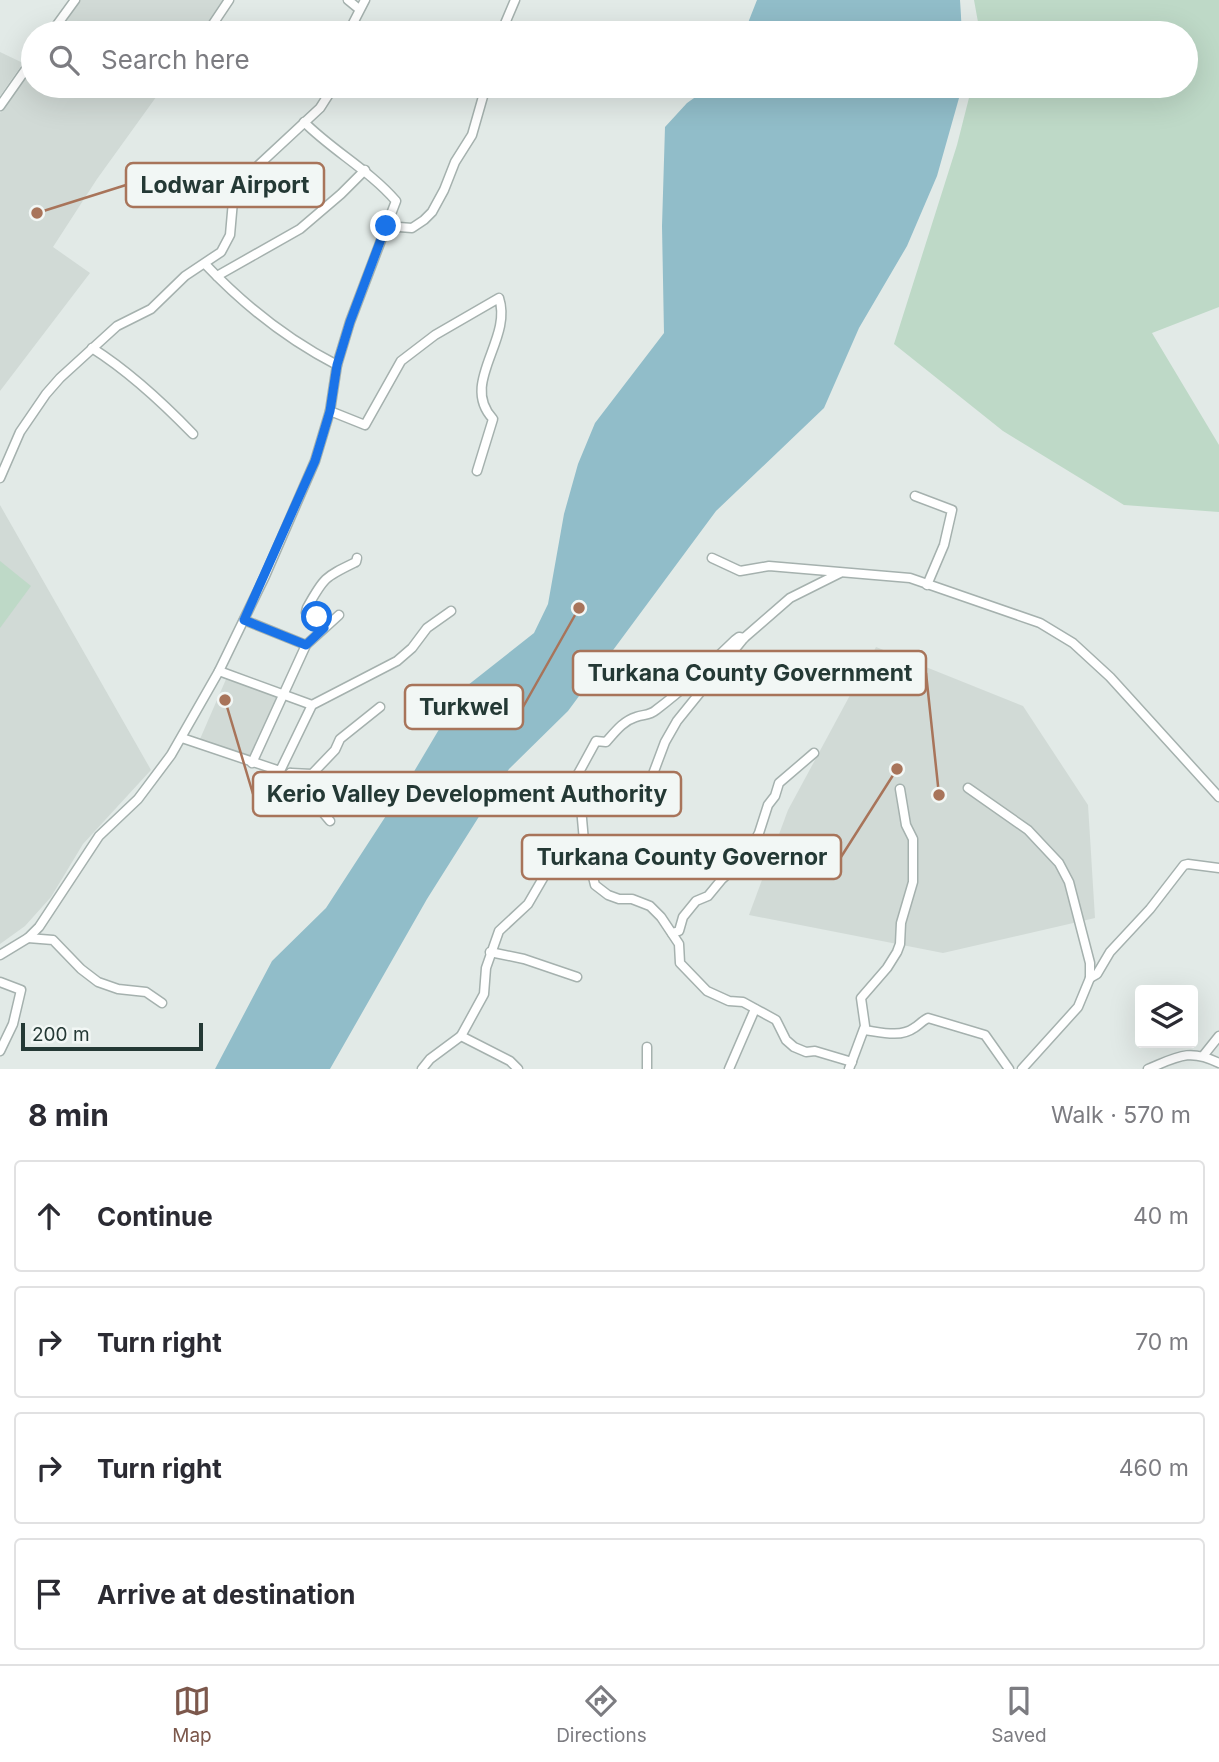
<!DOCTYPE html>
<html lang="en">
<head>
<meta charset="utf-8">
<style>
  :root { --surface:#fff; --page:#f7f7f7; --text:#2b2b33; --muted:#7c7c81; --line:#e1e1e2; --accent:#7c584c }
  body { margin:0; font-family:Inter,sans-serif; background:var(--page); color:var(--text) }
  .controls { position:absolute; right:21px; bottom:21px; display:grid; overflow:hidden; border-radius:7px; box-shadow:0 7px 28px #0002 }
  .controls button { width:63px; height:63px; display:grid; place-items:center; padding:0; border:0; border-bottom:2px solid var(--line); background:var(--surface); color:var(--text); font:35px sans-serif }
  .scale { position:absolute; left:21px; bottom:18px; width:182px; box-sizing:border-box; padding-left:7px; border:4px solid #243935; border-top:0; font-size:19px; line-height:24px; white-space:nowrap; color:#243935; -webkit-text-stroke:5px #f2f7f5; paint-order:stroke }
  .stop { position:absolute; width:21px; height:21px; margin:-16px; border:5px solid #1a73e8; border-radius:50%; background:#fff }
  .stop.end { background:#1a73e8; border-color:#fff; box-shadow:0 2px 7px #0008 }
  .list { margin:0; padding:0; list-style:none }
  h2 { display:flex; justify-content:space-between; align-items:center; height:91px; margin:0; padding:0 28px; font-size:30px }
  h2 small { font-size:23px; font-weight:400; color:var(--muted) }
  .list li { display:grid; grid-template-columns:46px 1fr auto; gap:21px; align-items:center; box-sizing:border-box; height:112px; margin:0 14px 14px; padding:0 14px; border:2px solid var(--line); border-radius:7px }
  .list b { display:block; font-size:26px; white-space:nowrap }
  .list em { font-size:23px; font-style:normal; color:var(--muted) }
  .icon { flex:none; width:38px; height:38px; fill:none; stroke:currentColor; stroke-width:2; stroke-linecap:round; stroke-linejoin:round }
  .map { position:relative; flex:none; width:1219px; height:1069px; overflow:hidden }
  .search { position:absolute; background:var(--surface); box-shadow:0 7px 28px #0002; left:21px; right:21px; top:21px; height:77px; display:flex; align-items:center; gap:18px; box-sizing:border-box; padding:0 24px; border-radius:38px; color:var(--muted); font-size:26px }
  .sheet { height:595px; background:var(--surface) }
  nav { display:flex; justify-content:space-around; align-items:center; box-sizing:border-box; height:98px; border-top:2px solid var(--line); background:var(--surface); font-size:19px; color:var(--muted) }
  nav a { display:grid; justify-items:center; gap:4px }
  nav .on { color:var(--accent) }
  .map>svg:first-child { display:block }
  .built { fill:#d1dad6 }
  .green { fill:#bed9c7 }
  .water { fill:#91bdc9 }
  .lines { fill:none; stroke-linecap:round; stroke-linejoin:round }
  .minor-casing { stroke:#a5b1ae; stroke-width:11 }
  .minor { stroke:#fff; stroke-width:8 }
  .route { stroke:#1a73e8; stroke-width:9 }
  .leader { fill:none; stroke:#a8745a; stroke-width:2.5 }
  .callout-dot { fill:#a8745a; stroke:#f2f7f5; stroke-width:2.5 }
  .callout { fill:#f2f7f5; stroke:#a8745a; stroke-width:2.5 }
  .callout-label { font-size:23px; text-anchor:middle; font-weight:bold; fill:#243935 }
</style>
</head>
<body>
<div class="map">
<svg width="1219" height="1069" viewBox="0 0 1219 1069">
  <rect width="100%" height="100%" fill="#e2eae7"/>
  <g class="built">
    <path d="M80,0H226L202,33H56Z"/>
    <path d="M0,52L23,63L0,96Z"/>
    <path d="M33,66V86H164L97,179L53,247L90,273L0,391V113Z"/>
    <path d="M0,505L151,770L83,844L51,897L25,926L0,944Z"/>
    <path d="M876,647L1023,706L1088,805L1095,918L943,953L749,915L788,810Z"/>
    <path d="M227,677L281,696L253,759L200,739Z"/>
  </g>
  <g class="green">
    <path d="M974,0H1219V307L1152,333L1219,445V512L1124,505L1003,431L894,344L957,145L972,86H1186V33H980Z"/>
    <path d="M0,561L31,586L0,628Z"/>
  </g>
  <g class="water">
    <path d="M757,0H960L962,33H744Z"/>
    <path d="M711,86H960L959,98L937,176L907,246L859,328L824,408L716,511L568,711L509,769L427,899L330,1069H215L272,961L326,908L406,785L463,689L534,633L548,604L564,514L578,464L595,423L664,333L662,226L665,127L687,103Z"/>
  </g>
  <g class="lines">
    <g class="minor-casing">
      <g id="minor">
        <path d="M348,0L359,9"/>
        <path d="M51,33L75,0"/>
        <path d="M207,33L229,0"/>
        <path d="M348,33L365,0"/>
        <path d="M501,33L515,0"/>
        <path d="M0,106L33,59"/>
        <path d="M386,226L412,228L424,220L432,212L444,190L455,162L472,135L486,86"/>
        <path d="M205,264C243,304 288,340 337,365"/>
        <path d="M217,276L300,229L341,194L365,170"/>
        <path d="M92,348C130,372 162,402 193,434"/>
        <path d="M330,411L365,425L401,361L435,335L499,298C513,340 459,383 493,419L477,471"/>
        <path d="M0,478L20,432L46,394L60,378L117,326L151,309L185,276L221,252L230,235L233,201L249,174L320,108L334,86"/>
        <path d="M915,496L952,510L944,545L927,585"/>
        <path d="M712,558L740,571L769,566L910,578L1040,623L1073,643L1110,677L1219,797"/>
        <path d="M244,620L306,645"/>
        <path d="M324,628L317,617L306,612L307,608C324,577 325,577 356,562L357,558"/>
        <path d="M744,638L739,637L735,640C709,665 684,689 656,710C649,716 644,714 636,717C623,721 615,732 606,742L596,741L578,774L584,841L595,885L608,895L619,899H632L650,906L661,917L679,944L680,963L707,991L729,1001L743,1002L776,1020L786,1040L794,1047L806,1052L815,1051L852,1062"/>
        <path d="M219,671L312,705"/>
        <path d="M182,738L280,771L312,705L397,661L412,648L427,628L451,611"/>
        <path d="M252,763L306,645L339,615"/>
        <path d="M290,773L330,821"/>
        <path d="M291,773L312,774L335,750L340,739L380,707"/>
        <path d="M653,774L665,742L677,721L744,638L790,598L840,573"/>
        <path d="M968,788L1028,830L1059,863L1069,882L1090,963V978L1078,1007L1022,1069"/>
        <path d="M672,933L679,931L683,917L696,901L708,896L722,879L745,859L759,833L768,805L775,796L779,783L814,753"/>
        <path d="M28,938L53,940L81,969L98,982L118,989L146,992L162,1003"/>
        <path d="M490,952L524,959L577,977"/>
        <path d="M0,955L28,938L39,927L99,836L138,799L171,755L219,671L265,576L315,461L330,411L337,365L350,322L396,201C369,170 333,151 304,122"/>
        <path d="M1090,978L1097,974L1110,952L1150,909L1184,865L1188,864L1219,868"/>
        <path d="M0,982L21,990L13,1024L0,1051"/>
        <path d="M864,1030C880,1032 900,1038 914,1028C919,1025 922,1021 928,1018L985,1035L1009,1069"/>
        <path d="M461,1036L484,994L486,968L499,931L528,904L553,861"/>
        <path d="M647,1047V1069"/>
        <path d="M1203,1056L1219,1036"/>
        <path d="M422,1069L430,1059L461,1036L510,1061L518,1069"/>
        <path d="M729,1069L755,1009"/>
        <path d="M849,1069L865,1026L861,998L887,968L897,952L900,944L901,923L913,882V839L906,825L900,789"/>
        <path d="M1148,1069C1177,1057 1189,1048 1219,1063"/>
      </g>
    </g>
    <use href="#minor" class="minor"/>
  </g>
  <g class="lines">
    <path class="route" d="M317,617L324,628L306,645L244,620L315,461L330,411L337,365L350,322L386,226"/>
  </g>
  <path class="leader" d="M37 213L126 185M939 795L926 673M579 608L523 707M225 700L253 794M897 769L841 857"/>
  <g class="callout-dot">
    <circle cx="37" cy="213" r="7"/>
    <circle cx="939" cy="795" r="7"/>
    <circle cx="579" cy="608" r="7"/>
    <circle cx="225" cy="700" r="7"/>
    <circle cx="897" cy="769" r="7"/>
  </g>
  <g class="callout">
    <rect x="126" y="163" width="198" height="44" rx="7"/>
    <rect x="573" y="651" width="353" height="44" rx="7"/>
    <rect x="405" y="685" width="118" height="44" rx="7"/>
    <rect x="253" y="772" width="428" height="44" rx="7"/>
    <rect x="522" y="835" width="319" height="44" rx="7"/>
  </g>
  <g class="callout-label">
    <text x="225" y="193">Lodwar Airport</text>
    <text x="750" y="681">Turkana County Government</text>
    <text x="464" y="715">Turkwel</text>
    <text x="467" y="802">Kerio Valley Development Authority</text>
    <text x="682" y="865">Turkana County Governor</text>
  </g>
</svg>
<div class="controls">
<button><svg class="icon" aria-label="layers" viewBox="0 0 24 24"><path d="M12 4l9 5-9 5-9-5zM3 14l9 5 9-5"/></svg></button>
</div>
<div class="scale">200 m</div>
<div class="stop" style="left:317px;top:617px"></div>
<div class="stop end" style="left:386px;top:226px"></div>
<div class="search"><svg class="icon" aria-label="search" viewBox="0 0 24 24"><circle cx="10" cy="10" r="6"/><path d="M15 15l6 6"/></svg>Search here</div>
</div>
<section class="sheet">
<h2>8 min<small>Walk · 570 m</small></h2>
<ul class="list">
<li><svg class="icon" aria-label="ahead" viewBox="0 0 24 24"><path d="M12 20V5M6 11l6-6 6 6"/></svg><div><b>Continue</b></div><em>40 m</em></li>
<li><svg class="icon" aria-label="right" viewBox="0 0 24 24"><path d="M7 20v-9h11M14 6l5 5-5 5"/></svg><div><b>Turn right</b></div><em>70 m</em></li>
<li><svg class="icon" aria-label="right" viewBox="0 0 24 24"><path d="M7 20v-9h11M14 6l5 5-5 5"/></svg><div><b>Turn right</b></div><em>460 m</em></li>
<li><svg class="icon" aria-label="arrive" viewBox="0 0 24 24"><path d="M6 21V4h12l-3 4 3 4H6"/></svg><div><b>Arrive at destination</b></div></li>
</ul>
</section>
<nav>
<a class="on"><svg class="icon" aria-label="map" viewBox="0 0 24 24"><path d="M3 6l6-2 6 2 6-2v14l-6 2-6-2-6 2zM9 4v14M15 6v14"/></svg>Map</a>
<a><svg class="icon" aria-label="directions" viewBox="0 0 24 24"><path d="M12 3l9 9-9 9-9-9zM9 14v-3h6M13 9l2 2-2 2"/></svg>Directions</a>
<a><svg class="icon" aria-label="saved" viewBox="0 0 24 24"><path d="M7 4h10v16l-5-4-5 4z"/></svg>Saved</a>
</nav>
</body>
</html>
